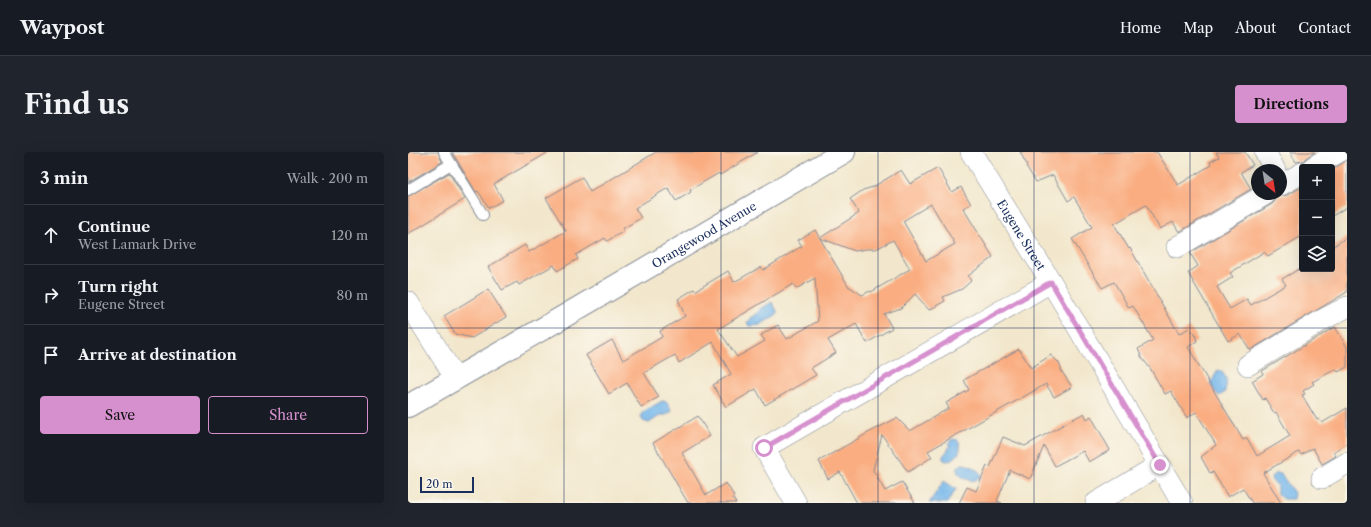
<!DOCTYPE html>
<html lang="en">
<head>
<meta charset="utf-8">
<style>
  :root { --surface:#171b24; --page:#20242c; --text:#f1f3f6; --muted:#9ea1a6; --line:#363941; --accent:#d690ce }
  body { margin:0; font-family:"Libre Caslon Text",serif; background:var(--page); color:var(--text) }
  .controls { position:absolute; right:12px; top:12px; display:grid; overflow:hidden; border-radius:4px; box-shadow:0 4px 16px #0002 }
  .controls button { width:36px; height:36px; display:grid; place-items:center; padding:0; border:0; border-bottom:1px solid var(--line); background:var(--surface); color:var(--text); font:20px sans-serif }
  .compass { position:absolute; left:843px; top:12px; width:36px; height:36px; border-radius:50%; background:var(--surface); box-shadow:0 4px 16px #0002; rotate:150deg }
  .scale { position:absolute; left:12px; bottom:10px; width:54px; box-sizing:border-box; padding-left:4px; border:2px solid #1b2f5e; border-top:0; font-size:11px; line-height:14px; white-space:nowrap; color:#1b2f5e; -webkit-text-stroke:3px #fbf7ec; paint-order:stroke }
  .stop { position:absolute; width:12px; height:12px; margin:-9px; border:3px solid #d690ce; border-radius:50%; background:#fff }
  .stop.end { background:#d690ce; border-color:#fff; box-shadow:0 1px 4px #0008 }
  .list { margin:0; padding:0; list-style:none }
  h2 { display:flex; justify-content:space-between; align-items:center; height:52px; margin:0; padding:0 16px; font-size:17px }
  h2 small { font-size:13px; font-weight:400; color:var(--muted) }
  .list li { display:grid; grid-template-columns:26px 1fr auto; gap:12px; align-items:center; box-sizing:border-box; height:60px; padding:0 16px; border-top:1px solid var(--line) }
  .list b { display:block; font-size:15px; white-space:nowrap }
  .list p { margin:0; font-size:13px; white-space:nowrap; color:var(--muted) }
  .list em { font-size:13px; font-style:normal; color:var(--muted) }
  .actions { display:flex; gap:8px; padding:12px 16px }
  .actions a { flex:1; padding:9px 0; border:1px solid var(--accent); border-radius:4px; text-align:center; font-size:14px; color:var(--accent) }
  .actions .main { background:var(--accent); color:#111 }
  .icon { flex:none; width:22px; height:22px; fill:none; stroke:currentColor; stroke-width:2; stroke-linecap:round; stroke-linejoin:round }
  .map { position:relative; flex:none; width:939px; height:351px; overflow:hidden; border-radius:4px }
  header { display:flex; align-items:center; gap:24px; box-sizing:border-box; height:56px; padding:0 20px; background:var(--surface); border-bottom:1px solid var(--line) }
  header strong { font-size:19px }
  nav { display:flex; gap:22px; margin-inline-start:auto; font-size:14px }
  .intro { display:flex; align-items:center; justify-content:space-between; box-sizing:border-box; height:96px; padding:0 24px }
  h1 { margin:0; font-size:28px }
  .button { padding:10px 18px; border-radius:4px; background:var(--accent); color:#111; font-size:14px; font-weight:700 }
  main { display:flex; gap:24px; padding:0 24px }
  aside { flex:1; background:var(--surface); border-radius:4px; box-shadow:0 4px 16px #0002 }
  .map>svg:first-child { display:block }
  .water { fill:#76b7eb; stroke:#4873a4 }
  .building { fill:#faad81; fill-rule:evenodd }
  .lines { fill:none; stroke-linecap:round; stroke-linejoin:round }
  .service-casing { stroke:#868b95; stroke-width:12 }
  .minor-casing { stroke:#868b95; stroke-width:22 }
  .secondary-casing { stroke:#868b95; stroke-width:24 }
  .service { stroke:#fff; stroke-width:10 }
  .minor { stroke:#fff; stroke-width:21 }
  .secondary { stroke:#fff; stroke-width:22 }
  .route { stroke:#d690ce; stroke-width:5 }
  .grid { fill:none; stroke:#1b2f5e; stroke-width:1; stroke-opacity:0.55 }
  .labels { text-anchor:middle; dominant-baseline:central; stroke-width:3; stroke-linejoin:round; paint-order:stroke }
  .street-label { font-size:12px; fill:#1b2f5e; stroke:#fbf7ec }
</style>
</head>
<body>
<header>
<strong>Waypost</strong>
<nav><a>Home</a><a>Map</a><a>About</a><a>Contact</a></nav>
</header>
<div class="intro"><h1>Find us</h1><a class="button">Directions</a></div>
<main>
<aside>
<h2>3 min<small>Walk · 200 m</small></h2>
<ul class="list">
<li><svg class="icon" aria-label="ahead" viewBox="0 0 24 24"><path d="M12 20V5M6 11l6-6 6 6"/></svg><div><b>Continue</b><p>West Lamark Drive</p></div><em>120 m</em></li>
<li><svg class="icon" aria-label="right" viewBox="0 0 24 24"><path d="M7 20v-9h11M14 6l5 5-5 5"/></svg><div><b>Turn right</b><p>Eugene Street</p></div><em>80 m</em></li>
<li><svg class="icon" aria-label="arrive" viewBox="0 0 24 24"><path d="M6 21V4h12l-3 4 3 4H6"/></svg><div><b>Arrive at destination</b></div></li>
</ul>
<div class="actions"><a class="main">Save</a><a>Share</a></div>
</aside>
<div class="map">
<svg width="939" height="351" viewBox="0 0 939 351">
  <rect width="100%" height="100%" fill="#fbf7ec"/>
  <filter id="ink" filterUnits="userSpaceOnUse"><feTurbulence type="fractalNoise" baseFrequency=".025" numOctaves="2"/><feDisplacementMap in="SourceGraphic" scale="8" xChannelSelector="R" yChannelSelector="G"/><feConvolveMatrix kernelMatrix="1 2 1 2 8 2 1 2 1" color-interpolation-filters="sRGB"/></filter>
  <filter id="wash" filterUnits="userSpaceOnUse"><feTurbulence type="fractalNoise" baseFrequency=".012" numOctaves="4" result="noise"/><feDisplacementMap in="SourceGraphic" scale="16" xChannelSelector="R" yChannelSelector="G"/><feGaussianBlur stdDeviation="0.9" result="paint"/><feColorMatrix in="noise" values="0 0 0 0 0 0 0 0 0 0 0 0 0 0 0 0 0 1.4 0 .05"/><feComposite in="paint" operator="in"/></filter>
  <g filter="url(#wash)">
    <rect width="100%" height="100%" fill="#f2e7cc"/>
    <g class="water">
      <path d="M364,150L369,159V162L352,173L341,174L339,170L342,168V166L350,161L351,158Z"/>
      <path d="M811,218C820,224 820,232 816,241L811,244L807,240L803,232L809,219Z"/>
      <path d="M254,249L259,250L264,259L258,263H253L241,271L235,269L233,265L235,260Z"/>
      <path d="M544,287L550,288C556,298 548,308 538,309L535,307V304L540,298L542,293L540,292Z"/>
      <path d="M554,312C560,312 569,317 573,322L572,326C565,332 548,325 549,316Z"/>
      <path d="M868,321L873,322L886,341L885,347H875L869,342V333L864,329L863,325Z"/>
      <path d="M536,329L548,337L539,351H521Z"/>
    </g>
    <g id="blocks">
      <g class="building">
        <path d="M0,0H30L34,10L0,30Z"/>
        <path d="M44,0H141L86,32L95,48L81,56L70,39L68,40Z"/>
        <path d="M248,0H350L312,23L311,21L282,38L283,40L268,49L260,36L227,56L233,66L214,77L216,79L199,89L197,86L168,103L170,107L149,119L146,113L111,133L109,130L94,138L80,115L117,93L121,100L158,79L138,46L174,25L182,40Z"/>
        <path d="M612,0H749L770,33L803,13L802,10L811,5L808,0H837L845,13L833,20L843,37L771,80L765,70L752,77L738,53L706,72L721,97L722,96L771,182L781,176L787,182L789,189L780,195L835,288L839,286L849,304L882,284L868,260L866,261L857,246L855,248L844,229L855,222L854,219L927,175L939,195V215L930,220L928,217L904,230L906,232L895,239L897,242L894,243L909,268L911,267L914,271L939,256V292L925,300L928,304L914,312L905,296L893,303L891,300L855,321L873,351H844L835,336L820,345L805,320L802,321L793,305L808,293L788,260L779,266L763,239L757,242L742,216L734,206L730,197L745,188L725,154L721,156L706,130L694,136L664,87L684,75L666,45L660,49L645,23L628,30L618,14L619,13Z"/>
        <path d="M882,0H907L899,5L895,9L888,10Z"/>
        <path d="M939,8V55L924,64V18Z"/>
        <path d="M530,16L544,40L553,35L563,52L555,56L585,105L560,124L563,129L554,137L535,145L537,149L521,158L507,142L493,156L476,162L484,176L459,191L448,172L420,188L428,201L403,216L408,223L357,253L348,237L318,255L305,233L323,222L305,190L271,211L267,203L236,221L251,245L233,255L219,231L201,242L178,203L204,188L215,208L254,185L252,179L277,164L270,147L286,137L287,139L320,119L326,130L353,115L355,118L394,94L390,88L407,78L441,135H442L454,143L462,139L463,140L502,117L485,88L468,97H458L447,99L412,86L451,61L442,47L455,38L465,35L493,18L502,32ZM523,52L547,92L518,109L495,69ZM407,126L410,169L379,187L370,173L353,183L357,189L329,205L310,177L385,132L388,137Z"/>
        <path d="M41,21L57,47L0,82V44Z"/>
        <path d="M894,35V84L860,104L856,100L822,121L825,125L809,135L822,157L839,147L843,153L878,133L874,127L891,117H924V95L939,85V140L842,198L832,182L820,189L780,121L790,114L782,101L864,52L871,44L879,43Z"/>
        <path d="M80,137L98,165L64,186L47,182L36,164Z"/>
        <path d="M611,197L623,216L643,203L651,211L654,220L664,235L646,245L638,232L520,299L524,305L500,320L474,283L465,318L477,339L494,330L507,351H449L432,320L420,327L411,309L460,281L489,266L502,279L541,256L538,251L561,238L556,228Z"/>
        <path d="M676,261L679,267L683,264L702,298L681,310L675,299L647,314L636,294L622,327L602,318L589,349L594,351H551L559,335L568,339L579,314L582,315L595,285L617,294Z"/>
        <path d="M290,264L302,284L274,301L298,343L318,331L326,344L324,345L328,351H280L245,291Z"/>
      </g>
    </g>
  </g>
  <g filter="url(#ink)">
    <use href="#blocks" fill-opacity="0" stroke="#868b95" stroke-width="1"/>
    <g class="lines">
      <g class="service-casing">
        <g id="service">
          <path d="M36,0L75,63"/>
          <path d="M0,38L43,12"/>
        </g>
      </g>
      <g class="minor-casing">
        <g id="minor">
          <path id="s1" d="M563,0L643,130L774,351"/>
          <path d="M857,0L867,18"/>
          <path d="M905,15L931,0"/>
          <path d="M873,33L894,21"/>
          <path d="M769,95L858,42"/>
          <path d="M0,150L48,227"/>
          <path d="M840,213L916,167L939,155"/>
          <path d="M914,326L939,311"/>
          <path d="M388,351L356,296L643,130"/>
          <path d="M688,351L751,313"/>
        </g>
      </g>
      <g class="secondary-casing">
        <g id="secondary">
          <path id="s2" d="M0,254L155,165L436,0"/>
        </g>
      </g>
      <use href="#service" class="service"/>
      <use href="#minor" class="minor"/>
      <use href="#secondary" class="secondary"/>
    </g>
  </g>
  <g class="lines" filter="url(#ink)">
    <path class="route" d="M356,296L643,130L752,313"/>
  </g>
  <path class="grid" d="M156,0V351M313,0V351M470,0V351M626,0V351M782,0V351M0,176H939"/>
  <g class="labels">
    <g class="street-label">
      <text stroke="none"><textPath href="#s2" startOffset="342">Orangewood Avenue</textPath></text>
      <text stroke="none"><textPath href="#s1" startOffset="97">Eugene Street</textPath></text>
    </g>
  </g>
</svg>
<div class="controls">
<button>+</button>
<button>−</button>
<button><svg class="icon" aria-label="layers" viewBox="0 0 24 24"><path d="M12 4l9 5-9 5-9-5zM3 14l9 5 9-5"/></svg></button>
</div>
<svg class="compass" viewBox="-18 -18 36 36"><path d="M0-13l5 13h-10z" fill="#e53935"/><path d="M0 13l5-13h-10z" fill="#9ea1a6"/></svg>
<div class="scale">20 m</div>
<div class="stop" style="left:356px;top:296px"></div>
<div class="stop end" style="left:752px;top:313px"></div>
</div>
</main>
</body>
</html>
